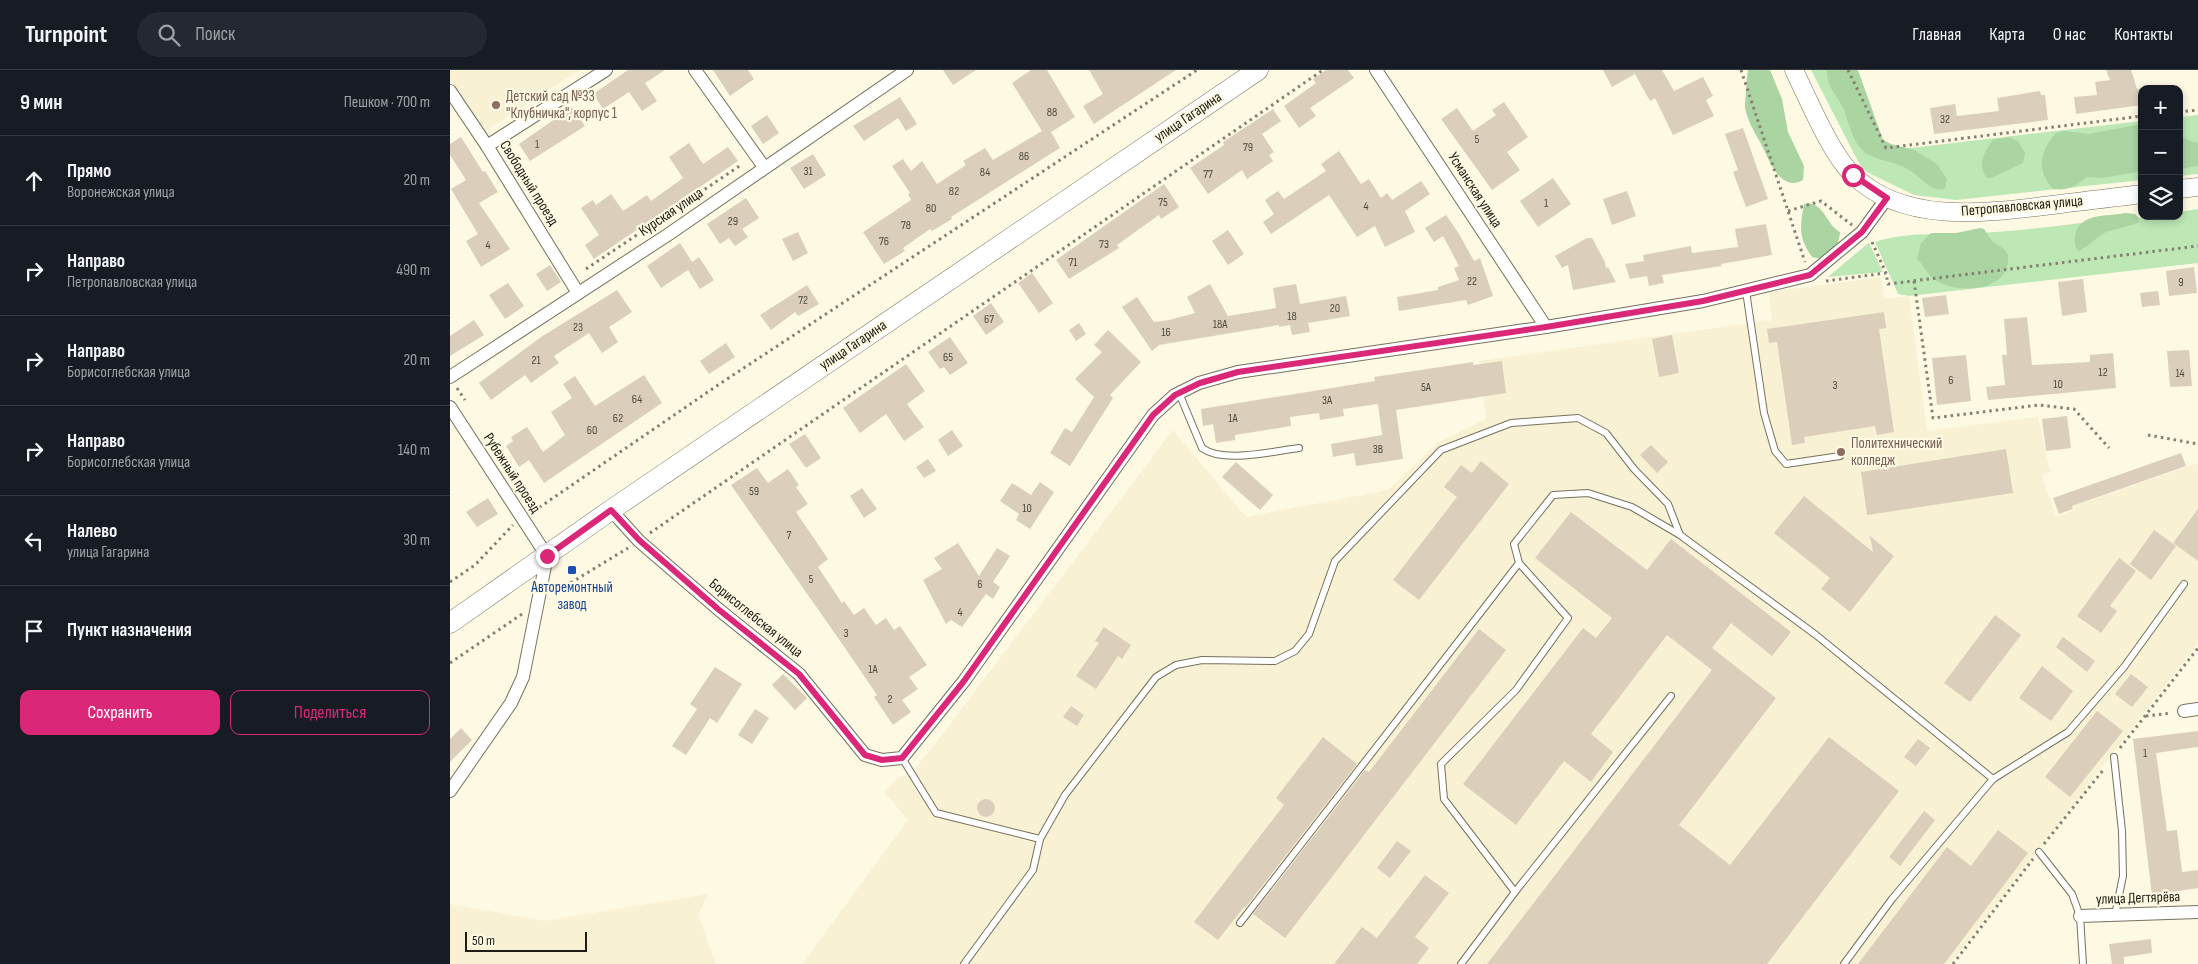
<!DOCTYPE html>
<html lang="ru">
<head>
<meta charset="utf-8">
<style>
  :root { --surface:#171b24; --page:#242831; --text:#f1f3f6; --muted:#9ea1a6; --line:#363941; --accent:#db2777 }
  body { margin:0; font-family:"Sofia Sans Condensed",sans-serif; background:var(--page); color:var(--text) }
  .controls { position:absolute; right:15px; top:15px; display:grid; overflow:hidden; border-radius:10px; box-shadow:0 2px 8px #0003 }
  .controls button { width:45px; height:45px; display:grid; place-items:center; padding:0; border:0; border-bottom:1px solid var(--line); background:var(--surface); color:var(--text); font:25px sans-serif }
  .scale { position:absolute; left:15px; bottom:12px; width:122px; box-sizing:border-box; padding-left:5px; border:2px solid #1e1c14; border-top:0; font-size:14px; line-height:18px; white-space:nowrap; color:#1e1c14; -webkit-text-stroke:4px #fef9e3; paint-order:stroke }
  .stop { position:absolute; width:15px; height:15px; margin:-11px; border:4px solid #db2777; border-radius:50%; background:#fff }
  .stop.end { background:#db2777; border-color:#fff; box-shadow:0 1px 5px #0008 }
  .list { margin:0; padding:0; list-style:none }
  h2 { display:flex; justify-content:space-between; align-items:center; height:65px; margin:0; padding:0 20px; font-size:21px }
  h2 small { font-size:16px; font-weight:400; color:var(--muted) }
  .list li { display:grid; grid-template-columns:32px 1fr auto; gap:15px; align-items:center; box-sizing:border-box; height:90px; padding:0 20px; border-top:1px solid var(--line) }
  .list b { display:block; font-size:19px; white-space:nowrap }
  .list p { margin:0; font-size:16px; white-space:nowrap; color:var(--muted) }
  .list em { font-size:16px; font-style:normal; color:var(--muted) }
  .actions { display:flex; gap:10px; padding:15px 20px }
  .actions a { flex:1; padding:11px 0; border:1px solid var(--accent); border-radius:10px; text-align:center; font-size:18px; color:var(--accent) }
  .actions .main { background:var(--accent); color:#fff }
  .icon { flex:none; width:28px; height:28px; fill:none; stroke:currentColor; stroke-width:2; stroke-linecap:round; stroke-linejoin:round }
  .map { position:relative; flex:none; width:1748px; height:894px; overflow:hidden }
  header { display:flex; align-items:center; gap:30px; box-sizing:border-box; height:70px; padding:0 25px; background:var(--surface); border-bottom:1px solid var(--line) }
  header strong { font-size:24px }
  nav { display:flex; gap:28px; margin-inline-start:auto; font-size:18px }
  .search { width:350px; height:45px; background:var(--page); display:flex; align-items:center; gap:12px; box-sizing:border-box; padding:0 18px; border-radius:28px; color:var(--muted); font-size:19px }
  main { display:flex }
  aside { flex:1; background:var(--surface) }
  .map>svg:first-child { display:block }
  .built { fill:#f8f1d3 }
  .green { fill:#bde7b5 }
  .forest { fill:#abd4a3 }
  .building { fill:#dbcfbb }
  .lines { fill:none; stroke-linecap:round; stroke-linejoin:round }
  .lane-casing { stroke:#76715e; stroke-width:8 }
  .street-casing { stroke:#76715e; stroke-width:14 }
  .secondary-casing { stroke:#76715e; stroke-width:19 }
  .primary-casing { stroke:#76715e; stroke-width:21 }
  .path { stroke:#848072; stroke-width:3; stroke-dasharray:2.5 4; stroke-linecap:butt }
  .lane { stroke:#fff; stroke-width:6 }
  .street { stroke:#fff; stroke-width:12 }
  .secondary { stroke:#fff; stroke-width:18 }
  .primary { stroke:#fff; stroke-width:20 }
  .route { stroke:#db2777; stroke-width:6 }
  .education-dot { fill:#8d6e63; stroke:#fef9e3; stroke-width:2 }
  .transit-dot { fill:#1a4fb4; stroke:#fef9e3; stroke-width:2 }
  .labels { text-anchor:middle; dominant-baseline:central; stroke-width:4.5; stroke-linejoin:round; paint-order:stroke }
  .number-label { font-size:12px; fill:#4d493e }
  .education-label { font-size:15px; fill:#785e54; stroke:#fef9e3; text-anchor:start }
  .street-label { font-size:15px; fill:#1e1c14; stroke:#fef9e3 }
  .transit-label { font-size:15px; fill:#164399; stroke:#fef9e3 }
</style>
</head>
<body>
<header>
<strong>Turnpoint</strong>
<div class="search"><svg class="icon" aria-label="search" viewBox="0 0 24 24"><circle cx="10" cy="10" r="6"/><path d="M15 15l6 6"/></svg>Поиск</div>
<nav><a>Главная</a><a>Карта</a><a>О нас</a><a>Контакты</a></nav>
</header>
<main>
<aside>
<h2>9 мин<small>Пешком · 700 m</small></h2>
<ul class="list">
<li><svg class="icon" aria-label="ahead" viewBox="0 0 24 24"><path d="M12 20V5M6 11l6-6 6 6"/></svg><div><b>Прямо</b><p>Воронежская улица</p></div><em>20 m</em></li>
<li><svg class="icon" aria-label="right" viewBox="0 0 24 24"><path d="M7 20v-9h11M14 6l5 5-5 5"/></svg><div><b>Направо</b><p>Петропавловская улица</p></div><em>490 m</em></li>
<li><svg class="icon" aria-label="right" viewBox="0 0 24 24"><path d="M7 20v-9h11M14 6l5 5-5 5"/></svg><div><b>Направо</b><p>Борисоглебская улица</p></div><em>20 m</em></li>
<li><svg class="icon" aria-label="right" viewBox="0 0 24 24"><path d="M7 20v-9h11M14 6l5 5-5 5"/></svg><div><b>Направо</b><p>Борисоглебская улица</p></div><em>140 m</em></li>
<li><svg class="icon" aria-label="left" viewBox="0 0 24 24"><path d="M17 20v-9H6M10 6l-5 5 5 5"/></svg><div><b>Налево</b><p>улица Гагарина</p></div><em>30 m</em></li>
<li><svg class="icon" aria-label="arrive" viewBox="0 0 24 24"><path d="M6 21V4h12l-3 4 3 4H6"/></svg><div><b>Пункт назначения</b></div></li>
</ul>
<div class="actions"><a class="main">Сохранить</a><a>Поделиться</a></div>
</aside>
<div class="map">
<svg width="1748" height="894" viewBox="0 0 1748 894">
  <rect width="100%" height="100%" fill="#fef9e3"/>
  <g class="built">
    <path d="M0,0H130L35,61L0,9Z"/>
    <path d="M1431,207L1434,229L1459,226L1477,361L1588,347L1600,402L1592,405L1606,447L1625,440L1624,436L1748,393V571L1746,576L1500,894H352L458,750L434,722L448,708L461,703L481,679L723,360L796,447L938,420L987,373L1036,349L1029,291L1322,250L1319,222Z"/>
    <path d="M258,824L248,845L266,894H0V834L94,851Z"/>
  </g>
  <g class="green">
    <path d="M1361,0H1395L1435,81L1692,51V110L1506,130L1464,125L1417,102L1410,95Z"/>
    <path d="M1748,45V104L1729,106V47Z"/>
    <path d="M1748,139V193L1459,226L1448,224L1425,172C1458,161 1494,165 1528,163C1595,160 1661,146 1729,146V142Z"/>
    <path d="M1419,173L1433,202L1378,207L1416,175Z"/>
  </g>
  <g class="forest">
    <path d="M1298,0H1320L1332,29L1338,62L1354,96L1353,110C1330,123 1319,89 1311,74C1305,63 1298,52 1295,38C1295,35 1297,3 1298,0Z"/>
    <path d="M1377,0H1408L1433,70L1441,74L1464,80L1487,94L1497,109L1495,119C1480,122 1473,109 1462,102C1449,92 1433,92 1419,85C1402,76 1400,53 1393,38C1386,22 1377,20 1377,0Z"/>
    <path d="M1692,54V101L1652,108L1637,107C1626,116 1619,121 1603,119C1586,100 1590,81 1606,63L1616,61L1638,64Z"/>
    <path d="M1729,65L1740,71L1748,73V96L1729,99Z"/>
    <path d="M1559,67L1568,71L1575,83L1573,93L1541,108H1537C1526,95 1535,81 1543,70Z"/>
    <path d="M1359,133C1376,137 1376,154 1390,162C1389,176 1383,182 1371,189L1362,187C1348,167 1350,157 1354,134Z"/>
    <path d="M1675,143L1685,144L1688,147L1689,152C1678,158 1665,158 1654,163C1644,169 1638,177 1628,181C1625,176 1624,172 1625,166C1630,142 1656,147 1675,143Z"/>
    <path d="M1530,158L1534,159L1542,171L1555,180L1558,185C1562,222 1508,225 1485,210C1477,205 1474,195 1467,189L1471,173L1481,163H1506Z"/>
  </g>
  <g class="building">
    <path d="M178,0H215L195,13L207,31L192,41L179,22L153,39L143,24Z"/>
    <path d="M263,0H298L304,9L280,26Z"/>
    <path d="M493,0H526L503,15Z"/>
    <path d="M581,0H597L625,47L601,62L610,78L501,147L502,149L482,161L480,159L453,178L455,181L434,194L413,162L461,130L458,124L460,123L442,96L453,89L461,101L472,91L487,114L516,95L513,91L535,78L543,90L592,61L562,13Z"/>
    <path d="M639,0H726L644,54L633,36L653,24Z"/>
    <path d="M876,0H898L904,8L860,38L866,46L849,58L834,36L866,13L863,9Z"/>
    <path d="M1153,0H1212L1224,21L1253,7L1263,26L1256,30L1264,46L1223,65L1205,28L1200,31L1185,4L1162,17Z"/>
    <path d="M1656,0H1681L1687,19L1692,18V35L1626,44L1624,27L1647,25L1645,12L1660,10Z"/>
    <path d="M1590,21L1591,25H1595L1598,50L1484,64L1480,38L1505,34L1507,46L1549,41L1547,28Z"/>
    <path d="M450,27L467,54L456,61L448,48L414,71L403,56Z"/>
    <path d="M1054,32L1078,67L1057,82L1070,100L1042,120L991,49L1007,38L1023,61L1046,45L1042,40Z"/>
    <path d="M122,37L135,56L80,91L69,74Z"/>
    <path d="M823,39L831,51L812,64L824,82L819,85L823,91L797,109L792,100L758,124L740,98L774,75L773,72Z"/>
    <path d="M317,45L329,63L313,74L301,56Z"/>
    <path d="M1293,58L1318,129L1296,137L1283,102L1288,100L1275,64Z"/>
    <path d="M11,67L33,102L35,101L48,122L29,133L60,179L31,197L16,171L28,164L1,119L16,110L0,85V74Z"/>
    <path d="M239,73L253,94L278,77L288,91L144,189L135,175L149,165L131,138L143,130L146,135L161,124L173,141L197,125L201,131L233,108L219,87Z"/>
    <path d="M889,81L911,114L919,109L931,128L937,123L942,130L971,111L980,124L955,141L965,162L935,177L925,156L907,167L879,125L821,164L813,152L824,144L815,130L828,121L834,129L876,101L871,94Z"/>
    <path d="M363,84L376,105L354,119L340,98Z"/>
    <path d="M1103,108L1121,134L1088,157L1070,131Z"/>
    <path d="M714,114L729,137L711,149L709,145L667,175L669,178L619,209L606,190Z"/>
    <path d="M1177,121L1186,146L1162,155L1153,129Z"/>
    <path d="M296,128L309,148L292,159L298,167L285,176L279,168L270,174L257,154Z"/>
    <path d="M996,145L1009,164L1024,191L1030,188L1043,226L1018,235L1016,230L949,241L947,227L988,220V217L1009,210L1004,198L1009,196L993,166L984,172L975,158Z"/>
    <path d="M1316,154L1322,185L1271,194L1272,196L1212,205L1214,213L1199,216L1197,206L1180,209L1175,194L1194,191L1193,185L1241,176L1242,183L1288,177L1285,159Z"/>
    <path d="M778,160L794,184L778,195L762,171Z"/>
    <path d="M348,162L358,183L343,191L332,169Z"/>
    <path d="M1137,168H1142L1155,192L1156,198L1158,197L1166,212L1123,220L1118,195L1112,198L1105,186Z"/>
    <path d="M230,173L242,192L249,187L264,210L250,219L238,200L211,218L197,196Z"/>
    <path d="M100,195L111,212L97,221L86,204Z"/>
    <path d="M1744,197L1747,223L1719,226L1716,201Z"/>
    <path d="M582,203L603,233L589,243L568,213Z"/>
    <path d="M1633,209L1637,242L1612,246L1608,212Z"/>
    <path d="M58,213L74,236L55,249L39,225Z"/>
    <path d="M760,214L778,246L826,238L823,218L846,214L850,234L896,226L900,246L858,253L860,262L842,265L840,255L829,257V255L709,275L702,281L672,237L687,227L704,252L719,250L745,243L737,227Z"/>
    <path d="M357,215L369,234L348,246L345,242L321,260L310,245Z"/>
    <path d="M167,220L182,242L159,257L168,272L152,283L139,263L104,286L109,293L81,313L75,305L41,330L29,313L91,267Z"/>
    <path d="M1708,221L1710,235L1692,237L1690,223Z"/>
    <path d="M1496,225L1499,244L1475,247L1472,228Z"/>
    <path d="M541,233L554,252L536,265L523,246Z"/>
    <path d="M1434,242L1436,258L1429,259L1444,362L1427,365L1425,356L1354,367L1355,373L1342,375L1327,272L1319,273L1317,259Z"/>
    <path d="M1577,247L1582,295L1640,292V285L1663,283L1666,318L1538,330L1536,317L1555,315L1552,285H1557L1554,249Z"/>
    <path d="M24,250L34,265L0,286V266Z"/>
    <path d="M629,253L636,264L626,271L619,260Z"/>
    <path d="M658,260L691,292L660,325L663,328L620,396L600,383L615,358L622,362L644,327L625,309L652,282L644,275Z"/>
    <path d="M1222,265L1229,303L1209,307L1202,269Z"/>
    <path d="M500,267L518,293L500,305L494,297L490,299L478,282Z"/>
    <path d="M276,273L285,287L259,304L250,291Z"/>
    <path d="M1739,280L1742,316L1720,317L1717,281Z"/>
    <path d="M1516,285L1521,331L1487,335L1482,288Z"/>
    <path d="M1052,291L1056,323L946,340L953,389L906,396L904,383L883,387L881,374L932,365L928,334L893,339L894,346L870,350L869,343L840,347L841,356L785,365V370L766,373L763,354L753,356L751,339L925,311L924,307L1023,292V295Z"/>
    <path d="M456,294L475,321L457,334L474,357L454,371L436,344L410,363L393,338Z"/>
    <path d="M194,305L212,333L94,413L79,390L69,397L56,376L63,371L61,367L77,357L93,382L115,365L101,342L122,328L113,314L125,306L145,336Z"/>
    <path d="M1617,346L1621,378L1596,381L1592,349Z"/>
    <path d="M502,360L513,376L498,386L488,370Z"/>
    <path d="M355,364L371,388L356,398L339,374Z"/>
    <path d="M1201,375L1218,392L1207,403L1190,385Z"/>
    <path d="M1556,379L1563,423L1417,445L1411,402Z"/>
    <path d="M1731,383L1736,396L1622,436L1623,439L1609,444L1603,428Z"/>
    <path d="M478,389L486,401L474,408L466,397Z"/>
    <path d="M1031,391L1059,414L969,530L943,510L1007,427L994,417L1011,395L1022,403Z"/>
    <path d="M786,392L823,425L810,440L772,407Z"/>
    <path d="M307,398L318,413L338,399L349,415L346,417L358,434L346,442L378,489L368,497L392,533L394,531L404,545L414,538L426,555L436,548L444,560L450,556L477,595L459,607L468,619L452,630L461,642L443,655L424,627L427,625L395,578L281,415Z"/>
    <path d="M590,412L604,422L580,459L566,450L569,444L550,431L562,413L581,425Z"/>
    <path d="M412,418L427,439L414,448L400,426Z"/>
    <path d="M1354,426L1423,482L1420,466L1444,486L1400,542L1371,519L1380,508L1324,463Z"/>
    <path d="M38,428L48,444L27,457L16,442Z"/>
    <path d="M1748,439V491L1723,473Z"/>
    <path d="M1121,442L1197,500L1221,469L1341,562L1322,586L1281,553L1262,578L1326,628L1229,755L1280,795L1379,667L1449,721L1317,894H1037L1262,600L1217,565L1141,664L1163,682L1141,712L1114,691L1066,755L1013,714L1133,558L1146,568L1162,548L1085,488Z"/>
    <path d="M1704,460L1726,476L1701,510L1680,494Z"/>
    <path d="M508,473L529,506L547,478L560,486L543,512L550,517L543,529L536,524L512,557L501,550L496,554L473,510L492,499L484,488Z"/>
    <path d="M1669,488L1686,501L1660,536L1667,541L1651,563L1627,546Z"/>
    <path d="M1545,545L1571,565L1520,632L1494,613Z"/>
    <path d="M654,557L681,575L672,589L668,586L646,619L626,606L649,573L645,571Z"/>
    <path d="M1029,559L1056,580L835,868L803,844L915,700L919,702Z"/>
    <path d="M1613,567L1645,591L1637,602L1606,577Z"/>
    <path d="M1592,596L1623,621L1601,651L1569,628Z"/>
    <path d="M265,597L292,614L267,653L260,648L236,685L222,676L247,639L240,634Z"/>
    <path d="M333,604L357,628L345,640L322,615Z"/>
    <path d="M1681,604L1698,617L1682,637L1665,624Z"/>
    <path d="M621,636L634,645L627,656L613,647Z"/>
    <path d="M305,639L319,648L302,674L288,665Z"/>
    <path d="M1647,641L1673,661L1620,727L1595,707Z"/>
    <path d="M11,658L22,670L0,692V669Z"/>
    <path d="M1748,661V677L1706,683L1717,761L1727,760L1732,802L1748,800V818L1702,825L1683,669Z"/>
    <path d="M873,667L907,694L795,838L794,837L768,870L744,852L834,735L826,728Z"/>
    <path d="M1468,669L1480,678L1466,696L1454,687Z"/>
    <circle cx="536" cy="738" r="9"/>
    <path d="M1474,741L1485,750L1450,796L1439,787Z"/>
    <path d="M1548,760L1578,783L1494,894H1408L1497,777L1521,796Z"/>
    <path d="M947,771L961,781L940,808L927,798Z"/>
    <path d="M975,805L999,823L965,867L979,878L967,894H884L912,857L927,868Z"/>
    <path d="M1701,869L1702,883L1674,887V894H1662L1659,874Z"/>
  </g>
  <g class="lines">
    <g class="lane-casing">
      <g id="lane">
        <path d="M1296,221L1314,343L1325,381L1336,394L1390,386"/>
        <path d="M729,323L752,378C774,394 823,381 849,378"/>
        <path d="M1664,687L1672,761L1673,806L1665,845"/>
        <path d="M452,688L486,743L590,769L615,725L706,607L726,595L752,590L825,591L845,581L859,564L885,491L991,380L1061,353L1128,348L1156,363L1184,399L1218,434L1230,465L1366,565L1543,709L1442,829L1394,894"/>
        <path d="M1543,709L1618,662L1674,597L1734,514"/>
        <path d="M1589,782L1622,824L1630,846L1633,894"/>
        <path d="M1065,822L1221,626"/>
        <path d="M790,853L1069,493L1064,474L1103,425L1138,423L1182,437L1230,465"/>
        <path d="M514,894L583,800L590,769"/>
        <path d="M1011,894L1065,822L994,729L991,694L1066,620L1118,548L1069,493"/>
      </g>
    </g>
    <g class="street-casing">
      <g id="street">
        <path d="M245,0L314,97"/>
        <path d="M926,0L1096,257"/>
        <path d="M0,21L37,76L128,223"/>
        <path d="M37,76L156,0"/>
        <path d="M0,307L219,164L457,0"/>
        <path d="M0,337L97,486L73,607L61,633L0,721"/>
        <path d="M161,440L189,471L268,539L349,604L415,685L432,690L452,688L514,611L703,345L725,325L749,313L788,302L1096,257L1253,231L1360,205L1412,162L1437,128"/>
        <path d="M1734,641L1748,639"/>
        <path d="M1630,846L1748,842"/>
      </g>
    </g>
    <g class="secondary-casing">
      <g id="secondary">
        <path d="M1344,0C1358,29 1381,84 1403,105C1454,155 1537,143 1602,135C1632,131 1662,128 1692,124"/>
        <path d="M1729,119L1748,117"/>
      </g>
    </g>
    <g class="primary-casing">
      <path id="primary" d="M0,553L161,440L808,0"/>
    </g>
    <g class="path">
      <path d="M1291,0L1355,192"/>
      <path d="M1398,0L1436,78L1692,46"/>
      <path d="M1729,42L1748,40"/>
      <path d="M1338,141L1371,131L1402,155"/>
      <path d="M1422,172L1436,203"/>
      <path d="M136,199L291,95"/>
      <path d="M1376,211L1436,203L1438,214L1748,176"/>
      <path d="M1464,211L1483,348L1589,335L1624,339L1659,378"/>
      <path d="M7,318L15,330"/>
      <path d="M1698,365L1748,374"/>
      <path d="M75,423L89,439"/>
      <path d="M84,441L271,313L747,0"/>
      <path d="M200,463L873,0"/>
      <path d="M0,512L25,495L63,455"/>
      <path d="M104,523L178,478"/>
      <path d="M0,593L72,544"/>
      <path d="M1696,646L1721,643"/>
      <path d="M1670,678L1748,578"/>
      <path d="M1594,774L1654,699"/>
      <path d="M1503,894L1583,789"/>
    </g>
    <use href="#lane" class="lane"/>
    <use href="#street" class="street"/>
    <use href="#secondary" class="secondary"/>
    <use href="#primary" class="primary"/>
  </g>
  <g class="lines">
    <path class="route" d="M97,486L161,440L189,470L268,539L349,604L415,685L432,690L452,688L514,611L703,345L725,325L750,313L788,302L1096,257L1253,231L1360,205L1412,162L1437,128L1403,105"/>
  </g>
  <g class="education-dot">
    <circle cx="46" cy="35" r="5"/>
    <circle cx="1391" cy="382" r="5"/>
  </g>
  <rect class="transit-dot" x="117" y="495" width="10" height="10" rx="2.5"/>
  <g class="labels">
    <g class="number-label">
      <text x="602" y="42">88</text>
      <text x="1495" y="49">32</text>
      <text x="1027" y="69">5</text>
      <text x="87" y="74">1</text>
      <text x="798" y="77">79</text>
      <text x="574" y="86">86</text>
      <text x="358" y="101">31</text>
      <text x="535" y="102">84</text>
      <text x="758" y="104">77</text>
      <text x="504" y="121">82</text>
      <text x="713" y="132">75</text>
      <text x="1096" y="133">1</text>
      <text x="916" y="136">4</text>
      <text x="481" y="138">80</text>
      <text x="283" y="151">29</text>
      <text x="456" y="155">78</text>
      <text x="434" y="171">76</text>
      <text x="654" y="174">73</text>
      <text x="38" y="175">4</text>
      <text x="623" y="192">71</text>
      <text x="1022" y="211">22</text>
      <text x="1731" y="212">9</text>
      <text x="353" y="230">72</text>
      <text x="885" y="238">20</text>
      <text x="842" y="246">18</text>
      <text x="539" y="249">67</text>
      <text x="770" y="254">18А</text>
      <text x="128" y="257">23</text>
      <text x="716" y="262">16</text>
      <text x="498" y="287">65</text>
      <text x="86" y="290">21</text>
      <text x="1653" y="302">12</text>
      <text x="1730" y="303">14</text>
      <text x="1501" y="310">6</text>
      <text x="1608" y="314">10</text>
      <text x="1385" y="315">3</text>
      <text x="976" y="317">5А</text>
      <text x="187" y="329">64</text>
      <text x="877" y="330">3А</text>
      <text x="168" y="348">62</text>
      <text x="783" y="348">1А</text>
      <text x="142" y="360">60</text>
      <text x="928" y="379">3В</text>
      <text x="304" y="421">59</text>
      <text x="577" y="438">10</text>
      <text x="339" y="465">7</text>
      <text x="361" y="509">5</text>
      <text x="530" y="514">6</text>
      <text x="510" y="542">4</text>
      <text x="396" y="563">3</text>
      <text x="423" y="599">1А</text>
      <text x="440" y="629">2</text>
      <text x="1695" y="683">1</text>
    </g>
    <g class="education-label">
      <text x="56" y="26">Детский сад №33<tspan x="56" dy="17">"Клубничка", корпус 1</tspan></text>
      <text x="1401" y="373">Политехнический<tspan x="1401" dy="17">колледж</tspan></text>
    </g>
    <g class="street-label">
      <text transform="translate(738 47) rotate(-34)">улица Гагарина</text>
      <text transform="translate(79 113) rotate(58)">Свободный проезд</text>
      <text transform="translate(1025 120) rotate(57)">Усманская улица</text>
      <text transform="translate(1572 136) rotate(-5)">Петропавловская улица</text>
      <text transform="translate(221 142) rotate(-34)">Курская улица</text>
      <text transform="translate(403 275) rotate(-34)">улица Гагарина</text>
      <text transform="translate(62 403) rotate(57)">Рубежный проезд</text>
      <text transform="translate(306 548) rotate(39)">Борисоглебская улица</text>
      <text transform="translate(1688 828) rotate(-2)">улица Дегтярёва</text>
    </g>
    <g class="transit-label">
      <text x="122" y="517">Авторемонтный<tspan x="122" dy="17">завод</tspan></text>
    </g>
  </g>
</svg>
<div class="controls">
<button>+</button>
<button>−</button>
<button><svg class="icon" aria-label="layers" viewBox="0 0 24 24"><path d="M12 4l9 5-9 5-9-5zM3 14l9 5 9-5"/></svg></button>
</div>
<div class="scale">50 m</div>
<div class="stop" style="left:1403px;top:105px"></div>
<div class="stop end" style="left:97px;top:486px"></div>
</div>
</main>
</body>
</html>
